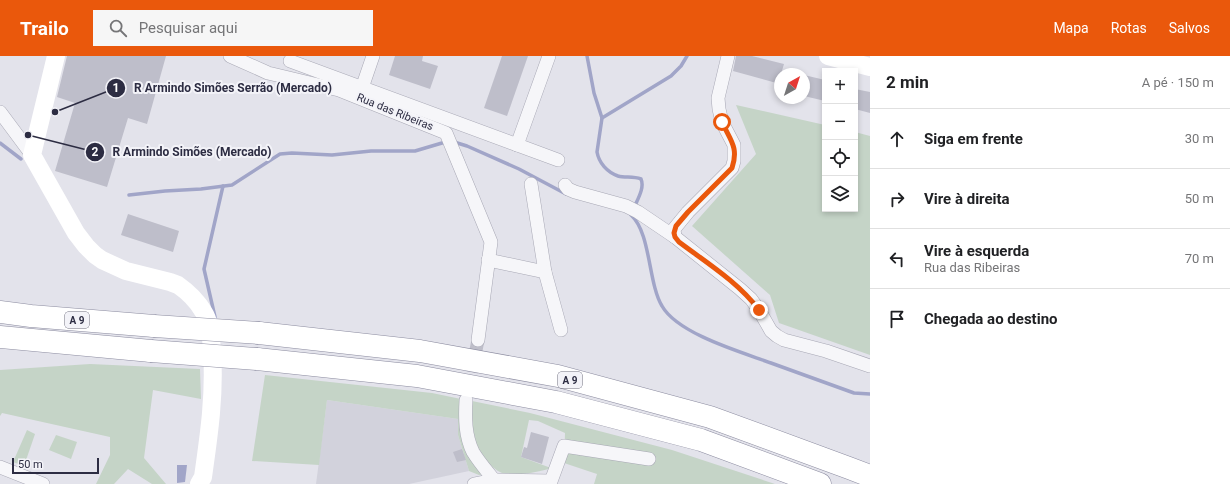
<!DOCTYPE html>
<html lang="pt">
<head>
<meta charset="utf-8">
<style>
  :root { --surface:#fff; --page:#f6f6f6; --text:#202124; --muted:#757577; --line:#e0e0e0; --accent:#ea580c }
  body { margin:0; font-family:Roboto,sans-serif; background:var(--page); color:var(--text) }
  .controls { position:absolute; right:12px; top:12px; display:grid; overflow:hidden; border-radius:0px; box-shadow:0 2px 6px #0003 }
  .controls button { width:36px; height:36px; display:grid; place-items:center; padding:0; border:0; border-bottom:1px solid var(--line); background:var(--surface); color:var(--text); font:20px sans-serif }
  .compass { position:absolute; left:774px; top:12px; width:36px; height:36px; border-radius:50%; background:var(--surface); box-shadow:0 2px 6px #0003; rotate:39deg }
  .scale { position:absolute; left:12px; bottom:10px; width:87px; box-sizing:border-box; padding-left:4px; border:2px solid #2c2c42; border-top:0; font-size:11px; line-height:14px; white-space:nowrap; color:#2c2c42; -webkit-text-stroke:3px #f3f3f8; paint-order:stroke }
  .stop { position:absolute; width:12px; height:12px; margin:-9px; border:3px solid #ea580c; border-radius:50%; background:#fff }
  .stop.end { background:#ea580c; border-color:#fff; box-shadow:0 1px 4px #0008 }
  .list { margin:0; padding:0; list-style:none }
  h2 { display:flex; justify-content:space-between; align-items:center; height:52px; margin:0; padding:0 16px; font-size:17px }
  h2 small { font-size:13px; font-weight:400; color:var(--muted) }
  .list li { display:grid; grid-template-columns:26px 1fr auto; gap:12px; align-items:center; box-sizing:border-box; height:60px; padding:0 16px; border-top:1px solid var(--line) }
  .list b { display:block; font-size:15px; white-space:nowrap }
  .list p { margin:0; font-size:13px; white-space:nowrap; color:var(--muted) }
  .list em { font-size:13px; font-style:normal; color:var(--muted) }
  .icon { flex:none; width:22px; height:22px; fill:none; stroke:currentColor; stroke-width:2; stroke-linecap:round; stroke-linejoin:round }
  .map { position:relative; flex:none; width:870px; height:428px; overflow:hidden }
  header { display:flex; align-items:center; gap:24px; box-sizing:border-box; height:56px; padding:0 20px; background:var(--accent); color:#fff }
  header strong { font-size:19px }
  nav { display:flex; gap:22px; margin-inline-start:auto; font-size:14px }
  .search { width:280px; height:36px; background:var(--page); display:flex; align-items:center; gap:10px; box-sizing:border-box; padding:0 14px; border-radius:0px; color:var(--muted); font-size:15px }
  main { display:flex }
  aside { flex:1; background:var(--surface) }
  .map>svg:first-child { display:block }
  .built { fill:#d2d2dc }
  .green { fill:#c5d4c7 }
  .water { fill:#a1a5c8 }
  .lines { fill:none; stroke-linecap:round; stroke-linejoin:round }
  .stream { stroke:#a1a5c8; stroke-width:3.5 }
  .building { fill:#bebeca }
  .street-tunnel { stroke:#bebec9; stroke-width:13; stroke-dasharray:13 6; stroke-linecap:butt }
  .street-casing { stroke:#a8a8b5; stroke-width:14 }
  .highway-casing { stroke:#8c8ca0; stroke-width:23 }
  .street { stroke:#f6f6f9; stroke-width:13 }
  .secondary { stroke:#fff; stroke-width:18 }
  .highway { stroke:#fff; stroke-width:22 }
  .highway-bridge-casing { stroke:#8c8ca0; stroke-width:23; stroke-linecap:butt }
  .highway-bridge { stroke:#fff; stroke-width:22 }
  .route { stroke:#ea580c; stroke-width:5 }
  .labels { text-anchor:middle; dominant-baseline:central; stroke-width:4; stroke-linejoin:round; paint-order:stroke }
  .shield { fill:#f3f3f8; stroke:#686879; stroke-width:1 }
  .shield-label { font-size:10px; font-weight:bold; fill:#2c2c42 }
  .street-label { font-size:11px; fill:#2c2c42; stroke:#f3f3f8 }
  .leader { fill:none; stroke:#2c2c42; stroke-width:1.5 }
  .callout-dot { fill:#2c2c42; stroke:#f3f3f8; stroke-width:1.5 }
  .mark-label { font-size:12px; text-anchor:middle; font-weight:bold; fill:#fff }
  .callout-label { font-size:12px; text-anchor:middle; font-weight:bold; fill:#2c2c42; stroke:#f3f3f8; stroke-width:4; stroke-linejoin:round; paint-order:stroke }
</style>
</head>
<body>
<header>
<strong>Trailo</strong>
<div class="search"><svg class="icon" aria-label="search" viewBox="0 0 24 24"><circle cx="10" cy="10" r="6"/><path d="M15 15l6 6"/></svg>Pesquisar aqui</div>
<nav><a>Mapa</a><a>Rotas</a><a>Salvos</a></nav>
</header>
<main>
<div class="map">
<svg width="870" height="428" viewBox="0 0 870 428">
  <rect width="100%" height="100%" fill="#e3e3eb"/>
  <path class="built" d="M327,344L458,363V379L469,415L409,428H316Z"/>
  <g class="green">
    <path d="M736,49L825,69V153H855V76L870,80V299L779,267L770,239L692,170L756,98Z"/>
    <path d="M90,308L200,313L201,343L153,334L144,402L166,428H152L128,413L114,428H96L110,399V381L2,357L0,360V314Z"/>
    <path d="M265,319L432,337L461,343L485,418L479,419L469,415L458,379V363L327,344L319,409L252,405Z"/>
    <path d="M472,345L530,357L672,394L775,428H594L597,418L564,407L565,377L538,365L529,364L521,401L551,412C540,416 514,421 502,417C490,412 479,397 474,385C469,373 471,357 472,345Z"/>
    <path d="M27,374L35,378L24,410L13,406Z"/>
    <path d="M56,379L77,386L71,403L49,394Z"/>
  </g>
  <path class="water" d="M177,409H187L185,426L177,427Z"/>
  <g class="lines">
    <g class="stream">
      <path d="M587,0L594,37L602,62L597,96C599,107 607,116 618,120C625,122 633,120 641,123C645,132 637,144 634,152"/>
      <path d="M602,62L671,20L681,10L687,0"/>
      <path d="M454,86L467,90L519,113L566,138"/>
      <path d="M0,87L21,103"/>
      <path d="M129,139L165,135L201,133L232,129L280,98L292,97L332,99L371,95H415L442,87H448"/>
      <path d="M631,159C651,177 648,227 662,250C678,278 741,296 771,307C799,317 826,327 854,337L870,338"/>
      <path d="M215,261L204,213L223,130"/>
    </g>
  </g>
  <g class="building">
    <path d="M67,0H166L147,68L128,62L107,131L55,115L75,47L57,41Z"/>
    <path d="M395,0H423L422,5L438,10L430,33L389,19Z"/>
    <path d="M502,0H528L507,60L484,52Z"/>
    <path d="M736,0H752L784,8L781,18H780V28L733,15Z"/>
    <path d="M804,19L825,24V45L804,40Z"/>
    <path d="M855,33L870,36V57L855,53Z"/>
    <path d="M128,158L179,175L173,196L121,179Z"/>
    <path d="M531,376L549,381L542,408L521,401L524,391L527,392Z"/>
    <path d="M462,393L466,404L457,406L453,396Z"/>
  </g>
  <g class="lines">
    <path class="street-tunnel" d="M468,335L478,284"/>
    <g class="street-casing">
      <g id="street">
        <path d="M230,0L268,17L339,34L446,77L491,186L478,284"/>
        <path d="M290,5L558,104"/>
        <path d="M362,32L373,0"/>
        <path d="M0,56L32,99"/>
        <path d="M517,89L549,0"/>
        <path d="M531,128L545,216"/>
        <path d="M565,129L568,133L575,136L626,150L638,156L675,181L740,233L751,243L759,254L771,275L777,280L784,284L826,295L870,310"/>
        <path d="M675,181L674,173L688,156L732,112L734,105V89L722,66L719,53L718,42L728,0"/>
        <path d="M488,204L545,216L561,274"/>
        <path d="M466,344C465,362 465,380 473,396C479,406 487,415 494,424"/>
        <path d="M0,411L43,428"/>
        <path d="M474,428L494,424L550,425"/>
        <path d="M550,428L564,390L649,403"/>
      </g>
    </g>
    <g class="highway-casing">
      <g id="highway">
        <path d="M0,256L31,260L154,270"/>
        <path d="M259,277L420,295L558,320L710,361L849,412L870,420"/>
        <path d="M0,281L151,295"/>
        <path d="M257,303L417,320L556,346L701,384L820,428"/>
      </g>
    </g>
    <use href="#street" class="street"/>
    <g class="secondary">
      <path d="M56,0L32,99L76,177L86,190L95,199L102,204L126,215L170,226L178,229C188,236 197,245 203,255C211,267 211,282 212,296C215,338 209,379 203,421L199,428"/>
      <path d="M828,0L870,11"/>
    </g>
    <use href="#highway" class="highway"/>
    <g class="highway-bridge-casing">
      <g id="highway-bridge">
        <path d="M154,270L259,277"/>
        <path d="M151,295L257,303"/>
      </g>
    </g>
    <use href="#highway-bridge" class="highway-bridge"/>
  </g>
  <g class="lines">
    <path class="route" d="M722,66C730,84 739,91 732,112L688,156L676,170L674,177L675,181L679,186C707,207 738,226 759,254"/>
  </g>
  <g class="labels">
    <g class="shield">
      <rect x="65" y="256" width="24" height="16" rx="3"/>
      <rect x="558" y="316" width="24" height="16" rx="3"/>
    </g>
    <g class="shield-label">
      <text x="77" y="264">A 9</text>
      <text x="570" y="324">A 9</text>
    </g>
    <g class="street-label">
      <text transform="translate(395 56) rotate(22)">Rua das Ribeiras</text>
    </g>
  </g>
  <path class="leader" d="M55 56L116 32M28 79L95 96"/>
  <g class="callout-dot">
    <circle cx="55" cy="56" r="4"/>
    <circle cx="28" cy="79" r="4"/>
    <circle cx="116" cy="32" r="10"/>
    <circle cx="95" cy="96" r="10"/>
  </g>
  <g class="mark-label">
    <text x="116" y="36">1</text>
    <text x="95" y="100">2</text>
  </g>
  <g class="callout-label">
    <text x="233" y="36">R Armindo Simões Serrão (Mercado)</text>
    <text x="192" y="100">R Armindo Simões (Mercado)</text>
  </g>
</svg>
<div class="controls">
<button>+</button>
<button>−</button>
<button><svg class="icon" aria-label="locate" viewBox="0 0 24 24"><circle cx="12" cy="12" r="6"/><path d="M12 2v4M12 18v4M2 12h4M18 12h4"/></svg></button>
<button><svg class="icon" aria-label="layers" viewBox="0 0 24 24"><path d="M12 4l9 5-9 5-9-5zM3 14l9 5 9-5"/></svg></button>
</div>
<svg class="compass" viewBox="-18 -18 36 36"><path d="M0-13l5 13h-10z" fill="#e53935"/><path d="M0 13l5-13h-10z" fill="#757577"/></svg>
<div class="scale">50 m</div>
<div class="stop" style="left:722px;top:66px"></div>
<div class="stop end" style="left:759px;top:254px"></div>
</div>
<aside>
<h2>2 min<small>A pé · 150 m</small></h2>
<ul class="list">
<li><svg class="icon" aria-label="ahead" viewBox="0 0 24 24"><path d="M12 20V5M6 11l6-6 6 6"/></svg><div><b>Siga em frente</b></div><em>30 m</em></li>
<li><svg class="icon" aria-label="right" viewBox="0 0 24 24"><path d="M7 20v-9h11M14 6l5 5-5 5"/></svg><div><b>Vire à direita</b></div><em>50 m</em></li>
<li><svg class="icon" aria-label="left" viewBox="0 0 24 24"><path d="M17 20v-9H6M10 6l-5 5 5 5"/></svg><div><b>Vire à esquerda</b><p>Rua das Ribeiras</p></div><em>70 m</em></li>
<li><svg class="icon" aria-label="arrive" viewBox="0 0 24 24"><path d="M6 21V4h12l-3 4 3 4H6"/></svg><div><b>Chegada ao destino</b></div></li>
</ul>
</aside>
</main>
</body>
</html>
